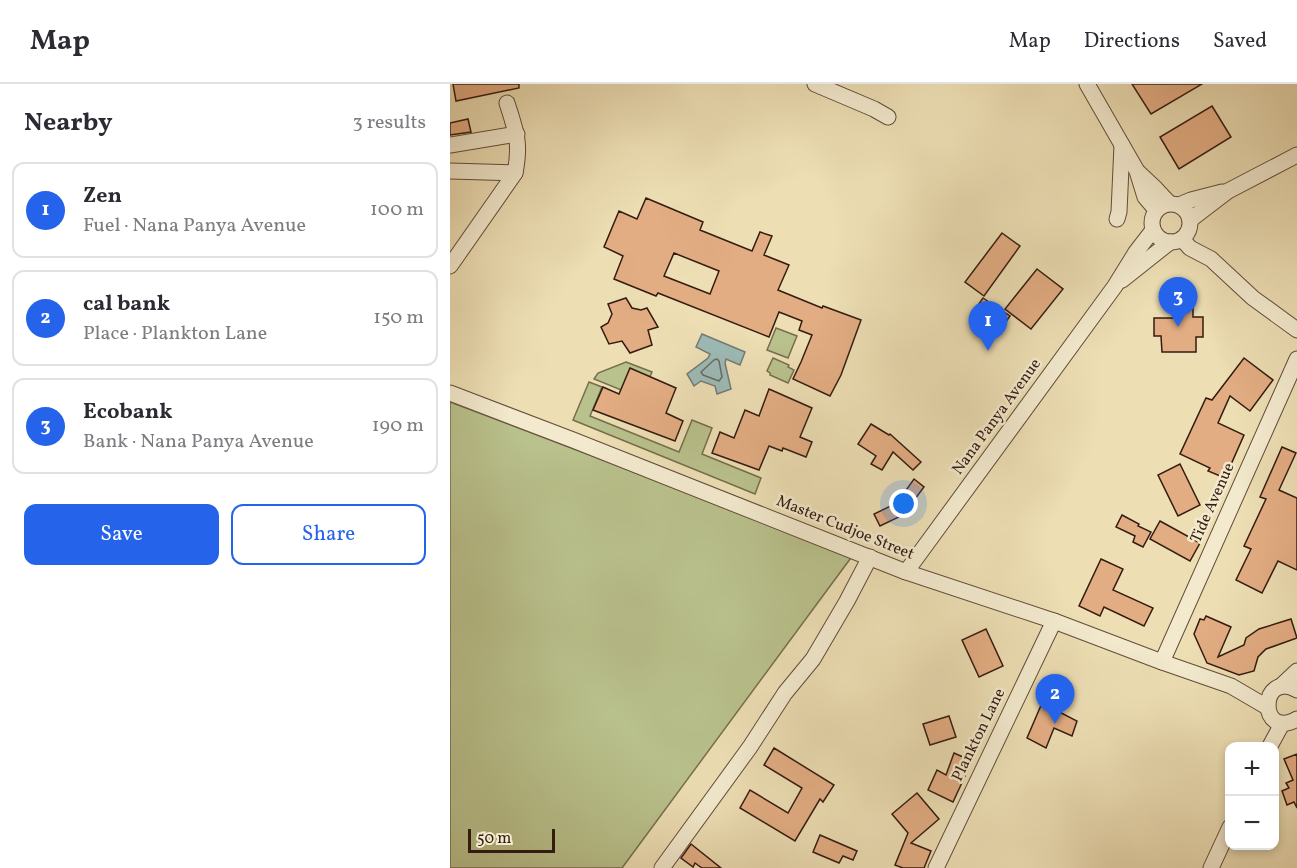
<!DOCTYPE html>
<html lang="en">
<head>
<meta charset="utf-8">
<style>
  :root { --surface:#fff; --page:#f2f2f3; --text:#2b2b33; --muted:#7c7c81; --line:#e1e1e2; --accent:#2563eb }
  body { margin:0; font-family:Vollkorn,serif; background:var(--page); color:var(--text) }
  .controls { position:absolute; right:18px; bottom:18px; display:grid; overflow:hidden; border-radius:12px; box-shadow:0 3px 9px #0003 }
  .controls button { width:54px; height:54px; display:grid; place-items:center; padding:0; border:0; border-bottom:2px solid var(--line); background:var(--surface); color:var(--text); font:30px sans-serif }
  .scale { position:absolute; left:18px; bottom:15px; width:87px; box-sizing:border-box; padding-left:6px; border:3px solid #341c11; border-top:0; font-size:16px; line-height:21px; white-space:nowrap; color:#341c11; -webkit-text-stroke:4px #f3eace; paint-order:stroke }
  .you { position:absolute; left:454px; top:420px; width:21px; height:21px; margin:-15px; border:4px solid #fff; border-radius:50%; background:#1a73e8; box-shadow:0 0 0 9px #1a73e833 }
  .badge { display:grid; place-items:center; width:39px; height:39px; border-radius:50%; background:var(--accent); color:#fff; font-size:20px; font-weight:700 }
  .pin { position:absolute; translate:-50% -50px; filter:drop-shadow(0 2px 3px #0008) }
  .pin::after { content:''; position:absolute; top:32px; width:21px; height:18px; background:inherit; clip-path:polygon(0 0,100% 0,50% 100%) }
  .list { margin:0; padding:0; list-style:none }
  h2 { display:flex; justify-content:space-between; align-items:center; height:78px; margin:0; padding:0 24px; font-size:26px }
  h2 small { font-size:20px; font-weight:400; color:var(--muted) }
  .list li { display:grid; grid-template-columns:39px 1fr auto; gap:18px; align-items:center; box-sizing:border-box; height:96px; margin:0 12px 12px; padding:0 12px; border:2px solid var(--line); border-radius:12px }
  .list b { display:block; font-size:22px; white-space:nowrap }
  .list p { margin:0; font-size:20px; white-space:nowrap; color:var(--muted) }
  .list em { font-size:20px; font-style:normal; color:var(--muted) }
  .actions { display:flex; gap:12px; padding:18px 24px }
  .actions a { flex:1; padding:14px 0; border:2px solid var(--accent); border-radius:12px; text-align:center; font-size:21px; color:var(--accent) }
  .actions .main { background:var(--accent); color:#fff }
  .map { position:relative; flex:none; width:847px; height:784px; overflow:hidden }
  header { display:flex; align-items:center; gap:36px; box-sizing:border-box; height:84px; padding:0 30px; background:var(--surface); border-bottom:2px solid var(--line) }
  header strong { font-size:28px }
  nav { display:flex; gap:33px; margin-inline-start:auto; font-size:21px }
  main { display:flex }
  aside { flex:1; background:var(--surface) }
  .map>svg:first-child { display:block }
  .green { fill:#b9c18c; stroke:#766e4e; stroke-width:1.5 }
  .water { fill:#9dbab6; stroke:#737b74; stroke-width:1.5 }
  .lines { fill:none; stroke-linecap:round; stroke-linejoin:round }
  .shore { stroke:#686b64; stroke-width:1.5 }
  .building { fill:#e3ad83; stroke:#341c11; stroke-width:1.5; fill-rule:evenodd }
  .minor-casing { stroke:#624c3a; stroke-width:17 }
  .minor { stroke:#f3eace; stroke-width:15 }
  .labels { text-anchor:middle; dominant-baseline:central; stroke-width:5; stroke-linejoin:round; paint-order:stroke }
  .street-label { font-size:16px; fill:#341c11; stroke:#f3eace }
</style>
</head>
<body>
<header>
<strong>Map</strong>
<nav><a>Map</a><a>Directions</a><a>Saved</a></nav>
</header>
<main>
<aside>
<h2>Nearby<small>3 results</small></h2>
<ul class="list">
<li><span class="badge">1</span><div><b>Zen</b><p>Fuel · Nana Panya Avenue</p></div><em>100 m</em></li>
<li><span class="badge">2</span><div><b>cal bank</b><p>Place · Plankton Lane</p></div><em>150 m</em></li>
<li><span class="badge">3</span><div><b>Ecobank</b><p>Bank · Nana Panya Avenue</p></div><em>190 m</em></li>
</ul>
<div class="actions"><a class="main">Save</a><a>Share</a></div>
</aside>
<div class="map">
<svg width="847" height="784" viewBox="0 0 847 784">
  <rect width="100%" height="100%" fill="#eddeb4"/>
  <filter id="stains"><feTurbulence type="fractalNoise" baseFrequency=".00333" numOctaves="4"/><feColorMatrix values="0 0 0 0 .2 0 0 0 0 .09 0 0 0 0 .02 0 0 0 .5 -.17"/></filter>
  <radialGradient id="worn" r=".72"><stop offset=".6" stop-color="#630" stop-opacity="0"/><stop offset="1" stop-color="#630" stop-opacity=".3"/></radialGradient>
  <g class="green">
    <path d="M326,244L347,252L338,274L317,266Z"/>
    <path d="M323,274L339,281L338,283L344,286L338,299L320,291V289L317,287Z"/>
    <path d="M176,278L202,288L191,314L144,295L148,289Z"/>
    <path d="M139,298L152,303L140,332L229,368L242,336L262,344L252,370L311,394L305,410L123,336Z"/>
    <path d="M0,318L403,471L172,784H0Z"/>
  </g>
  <path class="water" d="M252,250L295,268L290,281L276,275L275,279L281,305L267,310L265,302L251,297L244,302L237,290L258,274L260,270L246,263Z"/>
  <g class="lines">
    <path class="shore" d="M267,275L269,277L272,293L269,297L253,291L251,288L264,276Z"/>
  </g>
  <g class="building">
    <path d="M3,0H69V4L6,17Z"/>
    <path d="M682,0H752L701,30Z"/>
    <path d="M762,22L781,53L729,85L710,53Z"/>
    <path d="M18,35L21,48L0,51V39Z"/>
    <path d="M196,114L253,138L250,146L302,167L310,148L322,152L314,171L339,181L328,206L372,224L373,222L411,236L391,291L380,312L343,295L351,278L362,251L349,246L352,237L329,228L319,253L208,209L206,212L164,195L173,172L154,163L169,127L187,135ZM224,169L269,187L260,210L214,192Z"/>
    <path d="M552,149L570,162L534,212L515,198Z"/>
    <path d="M587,185L613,205L581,245L555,225Z"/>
    <path d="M176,214L182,224L191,226L197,224L208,243L198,246L202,261L180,269L172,257L159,260L151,243L158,239L162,230L158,220Z"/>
    <path d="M533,214L560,232L551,245L524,227Z"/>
    <path d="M743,218V233H753V253H746V268H712L711,252H704V234H726V219Z"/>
    <path d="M794,274L823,296L800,327L780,312L768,339L794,351L775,394L758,387L760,384L730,370L756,314L762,316Z"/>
    <path d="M180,284L226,304L216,329L233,337L225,357L143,326L153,303L169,310Z"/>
    <path d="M319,305L362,324L350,353L362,358L356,373L333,364L332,367L319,362L309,386L262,369L270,348L284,354L295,326L309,332Z"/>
    <path d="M421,340L439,351L440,350L471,378L463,386L443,368L432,386L421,380L426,372L408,360Z"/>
    <path d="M832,363L846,369L829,406L847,414V486L828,477L812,509L786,496L801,465L794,462L816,415L810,413Z"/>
    <path d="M730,380L750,421L728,432L708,391Z"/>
    <path d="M464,395L474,403L453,431L430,442L424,430L447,419Z"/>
    <path d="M672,431L689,440L688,442L701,448L693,463L683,458L685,452L666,443Z"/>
    <path d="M710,437L750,459L740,477L700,455Z"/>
    <path d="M651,475L673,485L663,506L703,524L694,542L654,523L650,532L629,522Z"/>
    <path d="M756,532L781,543L768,573L794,561L796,554L809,545L841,535L847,554L816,565L808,573L804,587L789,591L757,579L744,550L750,535L754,536Z"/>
    <path d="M536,545L553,582L529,593L512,556Z"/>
    <path d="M592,619L627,637L622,652L604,644L596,664L577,654Z"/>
    <path d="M499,632L506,653L480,661L473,640Z"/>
    <path d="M324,664L384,701L373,718L370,715L345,757L290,724L300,706L338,729L352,704L314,681Z"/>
    <path d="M504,669L522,677L503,718L478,706L487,686L496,691Z"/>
    <path d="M847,670V724L844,718L837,721L832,707L839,704L836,699L843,696L834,675Z"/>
    <path d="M467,709L489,735L461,759L481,767L474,784H453L445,781L458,749L442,730Z"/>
    <path d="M370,751L407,767L403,776L393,772L389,779L363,768Z"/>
    <path d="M241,760L271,784H252L245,779L243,783L231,774Z"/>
  </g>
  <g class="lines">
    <g class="minor-casing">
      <g id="minor">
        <path d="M365,0L424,25L438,33"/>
        <path d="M637,0L687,87L695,113L706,126"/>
        <path d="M0,61L67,50"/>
        <path d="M0,87L65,89"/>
        <path d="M689,89L706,105L719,119"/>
        <circle cx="721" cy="139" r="19"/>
        <path d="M729,121L741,116L772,108"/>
        <path d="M667,135L669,128L672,61"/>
        <path d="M740,136L778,107L847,71"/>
        <path d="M732,155L740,164L761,175L803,214L847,246"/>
        <path d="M0,182L65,89C71,59 66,47 57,19"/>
        <path d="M672,196L720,158"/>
        <path d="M0,309L123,356L456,488L604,537L712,578L781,602L817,623"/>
        <path d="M456,488L665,202L686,168L703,146"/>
        <path d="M712,578L847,275"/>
        <path d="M830,603L847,587"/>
        <path d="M847,606C809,585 808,657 847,635"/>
        <path d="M820,662L832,640"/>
        <path d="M212,784L300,663L335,609L363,575L397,517L420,473"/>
        <path d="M486,784L604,537"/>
        <path d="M761,784L780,743"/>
      </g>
    </g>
    <use href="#minor" class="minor"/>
  </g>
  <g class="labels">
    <g class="street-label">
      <text transform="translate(547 333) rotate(-54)">Nana Panya Avenue</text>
      <text transform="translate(763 419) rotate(-66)">Tide Avenue</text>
      <text transform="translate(395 444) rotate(22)">Master Cudjoe Street</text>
      <text transform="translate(529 651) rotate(-64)">Plankton Lane</text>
    </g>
  </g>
  <rect width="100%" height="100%" filter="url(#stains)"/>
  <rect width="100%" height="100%" fill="url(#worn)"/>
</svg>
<div class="controls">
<button>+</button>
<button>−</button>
</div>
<div class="scale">50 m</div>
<div class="you"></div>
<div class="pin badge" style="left:538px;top:267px">1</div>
<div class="pin badge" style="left:605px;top:640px">2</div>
<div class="pin badge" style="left:728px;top:243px">3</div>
</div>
</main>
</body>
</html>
